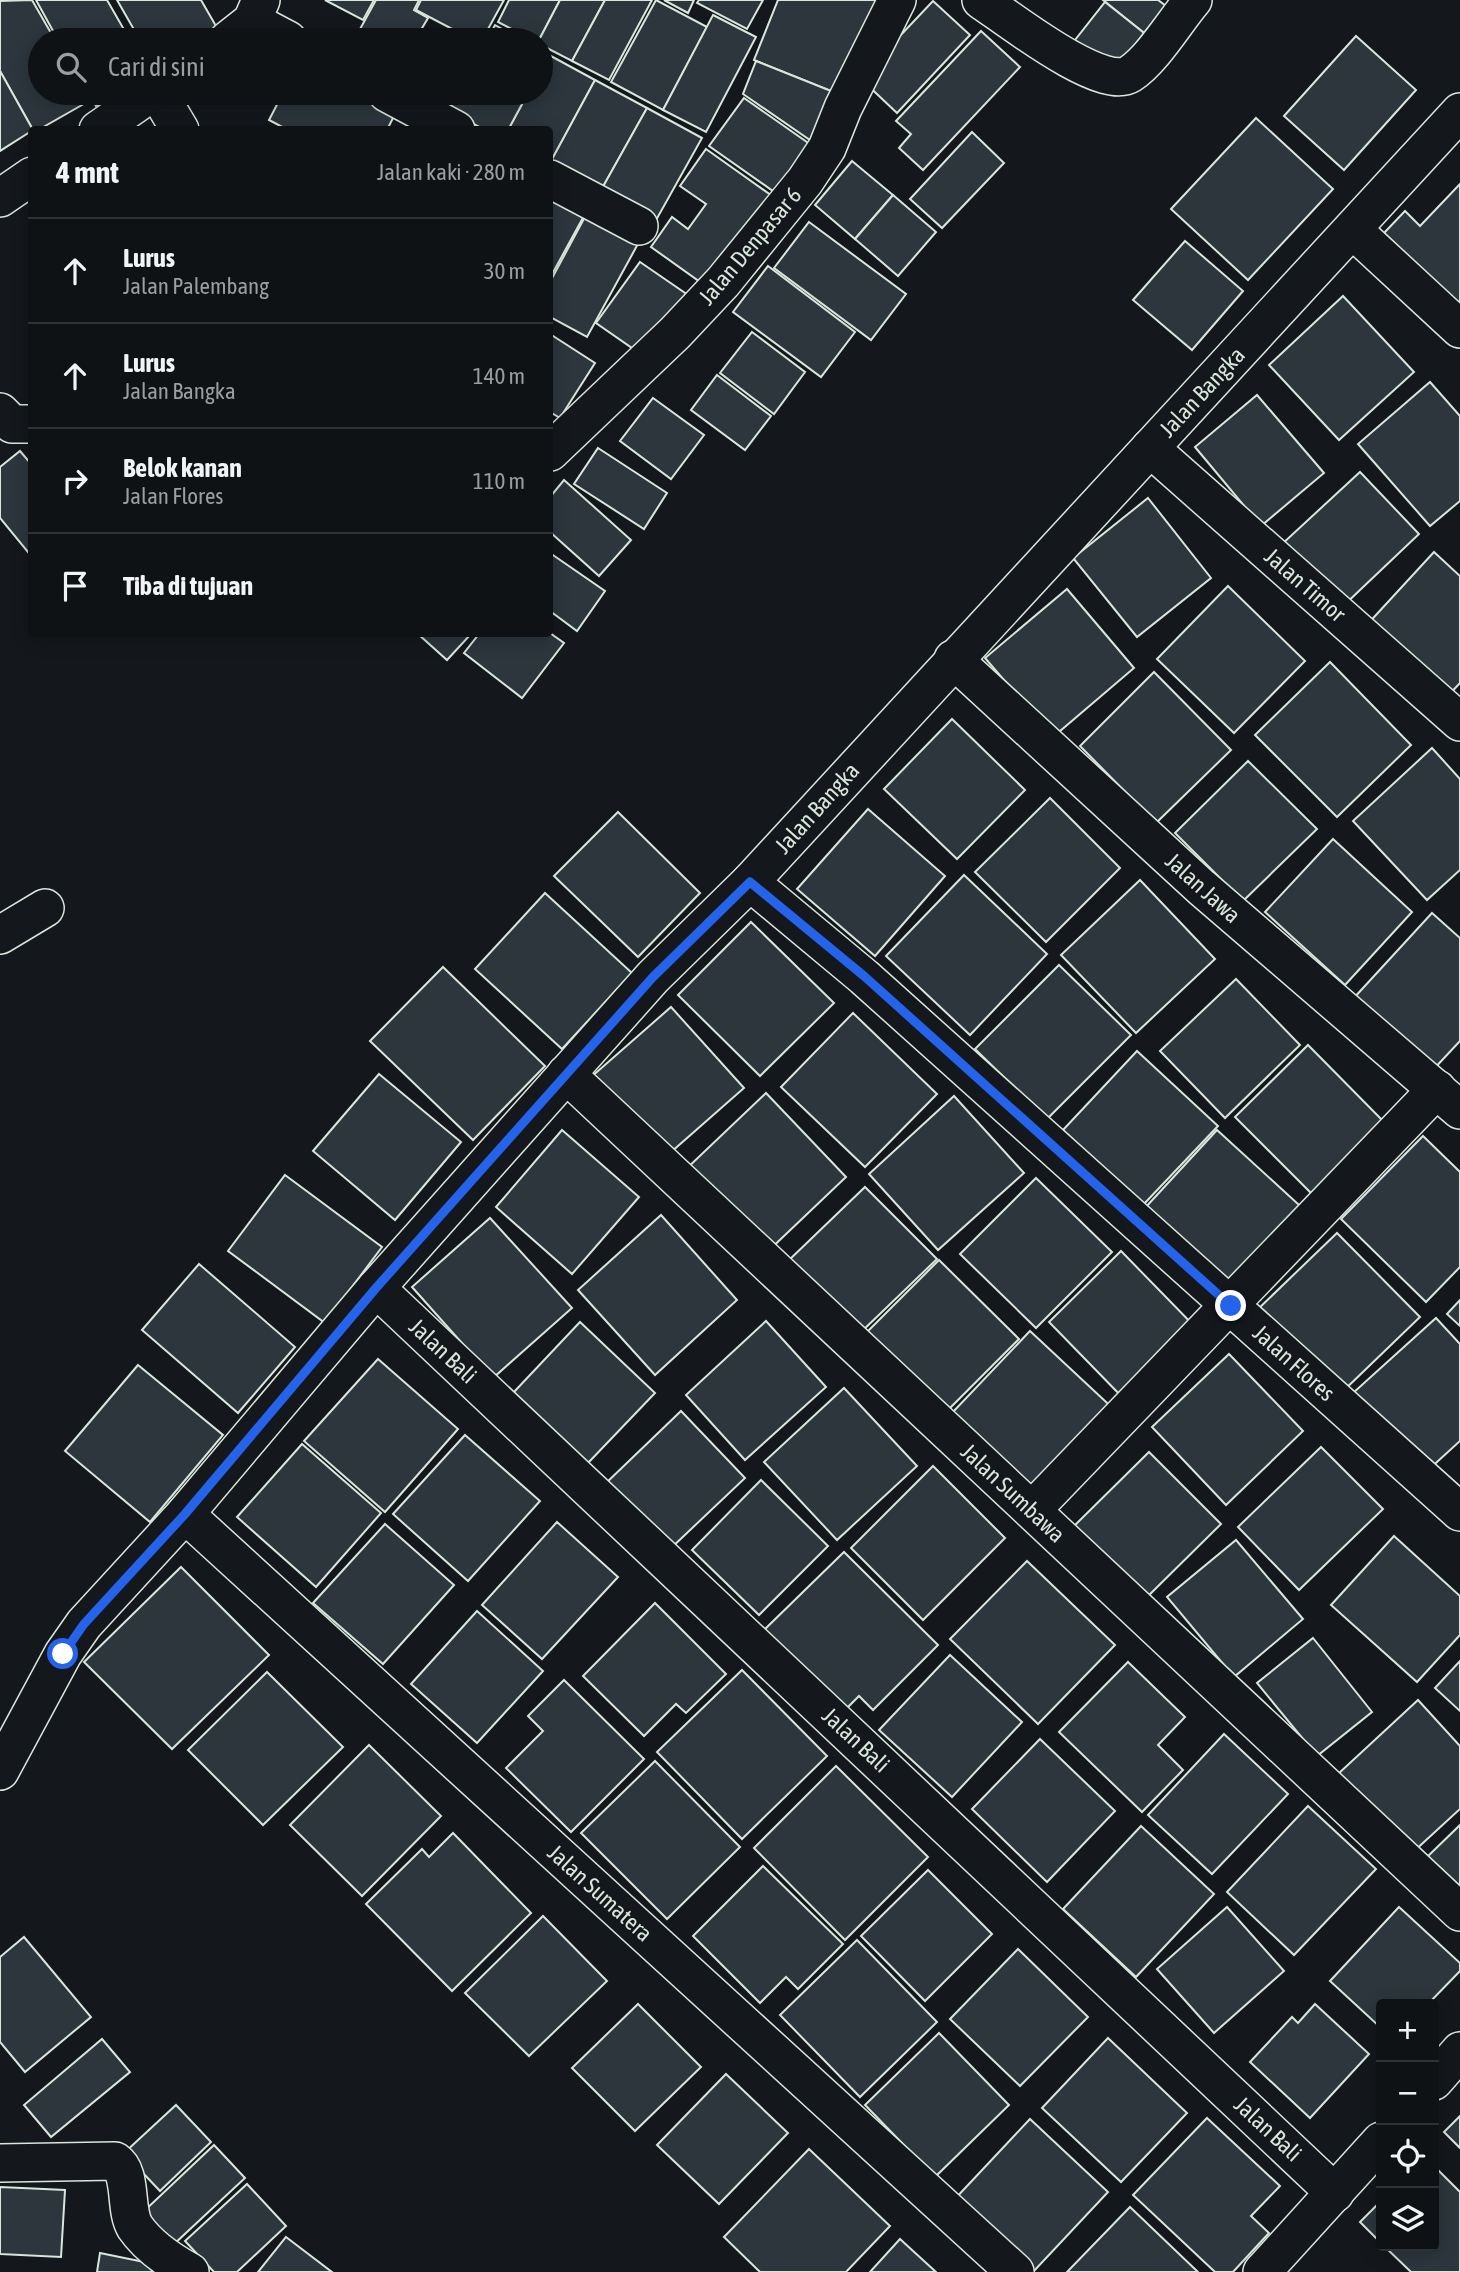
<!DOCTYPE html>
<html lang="id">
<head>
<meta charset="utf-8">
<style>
  :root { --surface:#0f1215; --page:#1d2022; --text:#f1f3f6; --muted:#9b9ea0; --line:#2f3234 }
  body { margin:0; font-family:"Asap Condensed",sans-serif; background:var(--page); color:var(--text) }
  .controls { position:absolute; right:21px; bottom:21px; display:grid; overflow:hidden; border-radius:7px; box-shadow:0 4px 18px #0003 }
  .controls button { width:63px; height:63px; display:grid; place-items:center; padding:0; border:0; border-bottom:2px solid var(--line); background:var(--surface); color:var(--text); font:35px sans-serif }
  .stop { position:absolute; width:21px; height:21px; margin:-16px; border:5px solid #2563eb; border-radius:50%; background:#fff }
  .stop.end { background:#2563eb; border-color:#fff; box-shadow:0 2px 7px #0008 }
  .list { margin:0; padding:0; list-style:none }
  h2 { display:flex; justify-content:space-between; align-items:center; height:91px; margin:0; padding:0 28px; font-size:30px }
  h2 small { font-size:23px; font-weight:400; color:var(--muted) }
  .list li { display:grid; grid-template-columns:46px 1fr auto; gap:21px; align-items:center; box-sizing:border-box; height:105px; padding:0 28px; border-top:2px solid var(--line) }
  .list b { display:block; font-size:26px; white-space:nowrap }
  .list p { margin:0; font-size:23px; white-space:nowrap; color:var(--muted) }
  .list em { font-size:23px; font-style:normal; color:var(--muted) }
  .icon { flex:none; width:38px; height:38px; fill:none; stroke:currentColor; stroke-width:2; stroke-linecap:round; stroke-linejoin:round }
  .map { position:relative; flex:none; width:1460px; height:2272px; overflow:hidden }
  .search { position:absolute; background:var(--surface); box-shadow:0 4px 18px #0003; left:28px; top:28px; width:525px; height:77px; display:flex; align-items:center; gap:18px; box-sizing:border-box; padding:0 24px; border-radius:38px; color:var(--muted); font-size:26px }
  .panel { position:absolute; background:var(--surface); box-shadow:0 4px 18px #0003; left:28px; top:126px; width:525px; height:511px; border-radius:7px }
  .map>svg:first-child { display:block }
  .building { fill:#2c363c; stroke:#d8e6dc; stroke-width:2 }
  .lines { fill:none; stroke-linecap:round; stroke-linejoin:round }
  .minor-casing { stroke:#d8e6dc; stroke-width:40 }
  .minor { stroke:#14181c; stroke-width:37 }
  .route { stroke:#2563eb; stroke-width:9 }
  .labels { text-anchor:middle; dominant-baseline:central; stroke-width:5; stroke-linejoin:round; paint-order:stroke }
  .street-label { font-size:23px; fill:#d8e6dc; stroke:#14181c }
</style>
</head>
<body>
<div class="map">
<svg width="1460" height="2272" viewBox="0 0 1460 2272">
  <rect width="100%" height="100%" fill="#14181c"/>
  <g class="building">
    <path d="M32,0L55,40H40V93H84L89,101L38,130H33L0,71V1Z"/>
    <path d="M36,0H107L130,40H58Z"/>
    <path d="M117,0H201L220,33L207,40H140Z"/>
    <path d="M325,0H374L363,20Z"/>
    <path d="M376,0H419L414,10L428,18L415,40H354Z"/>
    <path d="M421,0H504L482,40H473L416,10Z"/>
    <path d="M509,0H560L539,40H533L498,22Z"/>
    <path d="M560,0H605L572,61L541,45L539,40Z"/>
    <path d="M605,0H652L609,80L572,61Z"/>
    <path d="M656,0L707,27L663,110L611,82Z"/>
    <path d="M664,0H694L688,13Z"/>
    <path d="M699,0H763L747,29L697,3Z"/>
    <path d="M778,0H885L846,97L754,60Z"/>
    <path d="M1103,0H1158L1166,6L1144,33Z"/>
    <path d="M933,1L970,35L897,113L860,78Z"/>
    <path d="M1105,2L1144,33L1114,71L1075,40Z"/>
    <path d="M713,15L756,37L706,132L663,110Z"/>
    <path d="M495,25L522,40H487Z"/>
    <path d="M981,31L1020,67L923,170L899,148L911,134L896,121Z"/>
    <path d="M1356,36L1416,90L1344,170L1284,116Z"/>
    <path d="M549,55L595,80L550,163V130H508L528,93H541V70Z"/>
    <path d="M756,61L841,95L820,147L743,94Z"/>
    <path d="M0,71L33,130L0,151Z"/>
    <path d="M595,80L647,108L600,192L550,163Z"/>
    <path d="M88,93H119L96,106Z"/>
    <path d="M283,93H359L396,112L387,130H288L269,120Z"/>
    <path d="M414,93H451L443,108Z"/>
    <path d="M458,93H528L508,130H485L449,110Z"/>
    <path d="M744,98L814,147L780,196L709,146Z"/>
    <path d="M647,108L702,138L655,222L600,192Z"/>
    <path d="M1256,118L1333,189L1248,280L1171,209Z"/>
    <path d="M972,132L1004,163L942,228L910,199Z"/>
    <path d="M706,149L775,198L710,289L651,247L672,217L688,229L706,204L680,186Z"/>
    <path d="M852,161L893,195L855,239L815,205Z"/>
    <path d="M1460,184V301L1458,303L1384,233L1405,211L1420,226Z"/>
    <path d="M550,195L585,214L550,278Z"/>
    <path d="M893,195L936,232L898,276L855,239Z"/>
    <path d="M587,213L639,242L587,337L550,317V282Z"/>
    <path d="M809,222L906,294L871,340L774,268Z"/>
    <path d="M1185,241L1243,291L1192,350L1133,300Z"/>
    <path d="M640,262L688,295L645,357L596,323Z"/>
    <path d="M768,266L855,332L821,377L733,312Z"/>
    <path d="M1343,296L1414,372L1339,440L1269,365Z"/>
    <path d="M752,332L805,372L774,414L720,373Z"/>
    <path d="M550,334L595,363L560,418L550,412Z"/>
    <path d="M717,375L771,416L745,450L691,410Z"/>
    <path d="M1430,382L1460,416V501L1430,526L1358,444Z"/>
    <path d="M1257,395L1324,473L1261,526L1195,447Z"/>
    <path d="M653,398L704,435L671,479L620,441Z"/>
    <path d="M598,448L667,493L644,529L574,484Z"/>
    <path d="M20,451L32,465V557L0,518V467Z"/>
    <path d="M1360,472L1419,534L1341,608L1281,545Z"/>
    <path d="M564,480L631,540L599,576L550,532V497Z"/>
    <path d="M1148,498L1211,578L1137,637L1073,558Z"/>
    <path d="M1434,552L1460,576V683L1444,700L1364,628Z"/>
    <path d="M550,553L605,591L577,631L550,611Z"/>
    <path d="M1228,586L1305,661L1234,733L1157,659Z"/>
    <path d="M1067,589L1134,668L1053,737L985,658Z"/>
    <path d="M550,633L564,643L522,698L464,653L479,634Z"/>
    <path d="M418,634H471L447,660Z"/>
    <path d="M1330,662L1411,745L1337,817L1255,735Z"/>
    <path d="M1154,672L1231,750L1156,823L1080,746Z"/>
    <path d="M952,719L1025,790L957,859L884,789Z"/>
    <path d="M1432,748L1460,779V870L1427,900L1353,821Z"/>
    <path d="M1248,761L1317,829L1243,901L1175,833Z"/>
    <path d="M1050,798L1120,868L1046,942L975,872Z"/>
    <path d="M868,809L945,876L875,956L797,889Z"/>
    <path d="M618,812L700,893L638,957L554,876Z"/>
    <path d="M1333,839L1412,912L1345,985L1265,912Z"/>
    <path d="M964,875L1047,954L970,1035L886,956Z"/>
    <path d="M1140,880L1215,959L1136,1033L1061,955Z"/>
    <path d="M545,893L632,973L562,1049L475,969Z"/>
    <path d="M1432,913L1460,938V1041L1431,1072L1352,1000Z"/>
    <path d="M751,922L834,1003L760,1076L678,995Z"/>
    <path d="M1059,965L1131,1035L1047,1119L975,1049Z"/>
    <path d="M443,967L545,1066L473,1140L370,1041Z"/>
    <path d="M1236,979L1300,1045L1225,1118L1160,1051Z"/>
    <path d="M671,1007L744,1088L662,1160L590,1078Z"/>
    <path d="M853,1013L937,1094L865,1167L781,1087Z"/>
    <path d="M1308,1045L1389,1127L1317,1199L1235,1117Z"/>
    <path d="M1137,1051L1218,1126L1143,1205L1063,1130Z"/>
    <path d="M379,1074L461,1142L395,1220L313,1151Z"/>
    <path d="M766,1093L846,1177L764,1255L684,1171Z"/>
    <path d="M954,1096L1024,1173L938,1250L869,1174Z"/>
    <path d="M562,1130L639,1197L572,1274L496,1207Z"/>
    <path d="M1217,1130L1310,1215L1238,1294L1144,1209Z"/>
    <path d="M1423,1136L1460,1172V1267L1426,1302L1341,1219Z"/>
    <path d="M285,1175L382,1247L325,1323L228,1251Z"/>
    <path d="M1036,1178L1112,1252L1036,1328L960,1254Z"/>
    <path d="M865,1187L937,1259L859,1334L787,1262Z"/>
    <path d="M661,1215L737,1300L655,1375L578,1290Z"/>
    <path d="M490,1218L572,1308L493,1378L412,1287Z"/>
    <path d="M1337,1233L1420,1317L1339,1395L1257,1310Z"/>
    <path d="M1121,1251L1201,1333L1128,1403L1049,1322Z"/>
    <path d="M939,1260L1019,1339L941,1417L861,1338Z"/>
    <path d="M199,1264L295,1347L238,1413L142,1330Z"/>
    <path d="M1460,1300V1326L1447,1314Z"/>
    <path d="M1436,1318L1460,1344V1441L1426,1472L1353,1393Z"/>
    <path d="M766,1321L826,1387L745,1460L686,1395Z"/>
    <path d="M580,1322L655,1393L587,1464L513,1393Z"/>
    <path d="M1030,1331L1120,1415L1040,1498L951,1414Z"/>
    <path d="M1229,1354L1303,1431L1226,1505L1152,1427Z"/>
    <path d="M378,1359L458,1429L385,1512L304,1441Z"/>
    <path d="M138,1365L223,1435L150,1522L65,1451Z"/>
    <path d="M844,1388L917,1466L837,1540L764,1462Z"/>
    <path d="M681,1411L745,1478L669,1550L605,1484Z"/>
    <path d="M465,1435L540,1501L468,1581L393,1514Z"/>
    <path d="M302,1444L381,1513L316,1587L237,1517Z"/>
    <path d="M1321,1447L1383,1509L1299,1590L1238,1527Z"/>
    <path d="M1149,1452L1221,1524L1141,1603L1068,1532Z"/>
    <path d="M933,1466L1005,1538L923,1620L851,1548Z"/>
    <path d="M761,1480L828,1546L759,1615L692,1550Z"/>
    <path d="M557,1522L618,1577L542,1659L482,1605Z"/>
    <path d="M385,1524L454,1585L383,1664L313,1603Z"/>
    <path d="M1394,1536L1460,1596V1635L1417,1682L1331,1605Z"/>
    <path d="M1236,1540L1303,1619L1234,1677L1167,1597Z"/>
    <path d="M844,1552L938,1645L873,1710L859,1696L843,1712L762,1632Z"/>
    <path d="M1027,1561L1115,1645L1038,1724L950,1639Z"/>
    <path d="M181,1567L269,1655L172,1749L84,1662Z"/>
    <path d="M655,1603L726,1674L686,1713L676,1704L644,1736L583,1676Z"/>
    <path d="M477,1611L543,1671L477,1743L411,1684Z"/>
    <path d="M1313,1638L1372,1712L1317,1756L1257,1683Z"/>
    <path d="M950,1655L1022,1722L952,1797L879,1730Z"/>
    <path d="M1460,1661V1711L1435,1688Z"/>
    <path d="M1128,1662L1185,1717L1158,1745L1183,1770L1142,1812L1059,1732Z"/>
    <path d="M742,1670L827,1756L742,1839L657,1752Z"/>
    <path d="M267,1672L343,1747L263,1825L188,1750Z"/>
    <path d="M564,1680L644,1759L571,1832L506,1768L543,1731L528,1716Z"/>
    <path d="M1418,1700L1460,1746V1809L1412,1853L1338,1774Z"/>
    <path d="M1224,1734L1288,1794L1212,1874L1148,1815Z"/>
    <path d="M1040,1739L1115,1811L1047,1882L972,1809Z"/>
    <path d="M369,1745L441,1816L362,1896L290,1825Z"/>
    <path d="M655,1761L740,1847L667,1919L581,1833Z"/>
    <path d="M836,1766L928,1857L845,1940L754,1848Z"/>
    <path d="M1308,1806L1376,1869L1294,1955L1227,1892Z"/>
    <path d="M1460,1825V1893L1426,1858Z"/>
    <path d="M1141,1826L1214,1894L1136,1977L1063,1909Z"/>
    <path d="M453,1833L531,1913L452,1991L366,1904L422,1849L429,1857Z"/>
    <path d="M763,1866L843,1944L798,1989L786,1977L760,2003L693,1936Z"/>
    <path d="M928,1870L992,1934L925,2001L861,1936Z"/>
    <path d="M1227,1907L1284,1971L1214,2033L1157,1969Z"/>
    <path d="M1399,1907L1460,1963V1971L1428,2004H1381V2028L1330,1981Z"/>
    <path d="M543,1916L607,1981L529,2056L465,1993Z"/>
    <path d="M24,1937L91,2017L25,2072L0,2042V1957Z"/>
    <path d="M857,1940L937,2022L860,2097L780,2015Z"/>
    <path d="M1018,1949L1088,2017L1020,2086L950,2019Z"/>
    <path d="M638,2004L701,2067L635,2131L572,2068Z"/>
    <path d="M1315,2004L1369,2054L1310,2118L1250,2062L1292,2017L1298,2023Z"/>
    <path d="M939,2033L1009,2105L935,2177L865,2105Z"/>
    <path d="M1108,2038L1187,2113L1121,2182L1042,2108Z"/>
    <path d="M102,2039L130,2072L51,2137L24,2105Z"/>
    <path d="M726,2074L788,2133L719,2204L657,2145Z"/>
    <path d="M176,2105L211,2142L160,2191L124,2153Z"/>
    <path d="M1460,2116V2148L1444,2132Z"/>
    <path d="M1207,2118L1280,2186L1251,2216L1269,2233L1233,2272H1215L1133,2195Z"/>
    <path d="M1030,2119L1108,2192L1033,2272L953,2201Z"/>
    <path d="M214,2145L245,2178L173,2245L142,2213Z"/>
    <path d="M809,2149L890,2226L846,2272H760L724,2237Z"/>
    <path d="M1434,2166L1460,2192V2272H1411L1384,2246H1434Z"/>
    <path d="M247,2184L286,2226L237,2272H214L185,2241Z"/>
    <path d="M0,2187L65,2190L61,2257L0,2254Z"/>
    <path d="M1381,2201V2243L1360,2222Z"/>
    <path d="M1130,2207L1198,2272H1067Z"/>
    <path d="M286,2237L332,2272H258Z"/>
    <path d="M900,2239L936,2272H870Z"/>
    <path d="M100,2253L154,2264L152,2272H97Z"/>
  </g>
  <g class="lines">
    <g class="minor-casing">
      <g id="minor">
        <path d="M981,0C1008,18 1102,92 1130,74C1153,59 1175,21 1193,0"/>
        <path d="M252,21L288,40"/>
        <path d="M228,40L252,21L261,0"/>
        <path d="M158,93L180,130"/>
        <path d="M387,93L456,130"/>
        <path d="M98,130L151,93"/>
        <path d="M550,179L639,226"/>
        <path d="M0,198L32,176"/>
        <path d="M1353,230L1460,329"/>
        <path d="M0,412L12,424H32"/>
        <path d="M1150,448L1460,722"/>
        <path d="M550,452L675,333L723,282L805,181L827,148L843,108L897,0"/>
        <path d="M953,659L1201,887L1460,1110"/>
        <path d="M750,882L864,977L1460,1512"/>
        <path d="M0,935L45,908"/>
        <path d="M566,1074L1460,1912"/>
        <path d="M376,1288L1335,2193"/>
        <path d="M1032,1510L1437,1089"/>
        <path d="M185,1514L1015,2272"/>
        <path d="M0,1771L63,1654L84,1624L185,1514L376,1288L653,977L750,882L1460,112"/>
        <path d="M1434,2081L1460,2051"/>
        <path d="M0,2163L115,2161C133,2173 124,2209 135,2227C148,2246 170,2261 190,2272"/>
        <path d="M1262,2272L1381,2141"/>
      </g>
    </g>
    <use href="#minor" class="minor"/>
  </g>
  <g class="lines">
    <path class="route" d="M63,1654L84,1624L185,1514L376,1288L653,977L750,882L864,976L1231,1306"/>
  </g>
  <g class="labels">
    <g class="street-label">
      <text transform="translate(750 246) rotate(-50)">Jalan Denpasar 6</text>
      <text transform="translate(1202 392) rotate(-47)">Jalan Bangka</text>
      <text transform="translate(1305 585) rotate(41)">Jalan Timor</text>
      <text transform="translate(817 808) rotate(-48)">Jalan Bangka</text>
      <text transform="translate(1203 888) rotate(42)">Jalan Jawa</text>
      <text transform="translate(443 1351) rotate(43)">Jalan Bali</text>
      <text transform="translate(1294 1363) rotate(42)">Jalan Flores</text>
      <text transform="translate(1013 1493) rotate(43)">Jalan Sumbawa</text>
      <text transform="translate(856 1740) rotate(43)">Jalan Bali</text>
      <text transform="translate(600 1893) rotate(42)">Jalan Sumatera</text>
      <text transform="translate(1268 2129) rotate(43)">Jalan Bali</text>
    </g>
  </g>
</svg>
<div class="controls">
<button>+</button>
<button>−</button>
<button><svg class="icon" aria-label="locate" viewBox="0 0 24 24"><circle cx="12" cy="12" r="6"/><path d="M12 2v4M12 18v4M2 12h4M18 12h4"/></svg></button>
<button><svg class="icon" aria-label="layers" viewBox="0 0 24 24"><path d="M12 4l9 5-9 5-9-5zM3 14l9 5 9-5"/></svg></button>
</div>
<div class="stop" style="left:63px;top:1654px"></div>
<div class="stop end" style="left:1231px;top:1306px"></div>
<div class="search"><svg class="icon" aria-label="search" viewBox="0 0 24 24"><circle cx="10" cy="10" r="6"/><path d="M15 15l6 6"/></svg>Cari di sini</div>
<section class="panel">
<h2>4 mnt<small>Jalan kaki · 280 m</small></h2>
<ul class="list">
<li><svg class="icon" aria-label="ahead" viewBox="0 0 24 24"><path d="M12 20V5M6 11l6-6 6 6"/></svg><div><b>Lurus</b><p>Jalan Palembang</p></div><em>30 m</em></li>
<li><svg class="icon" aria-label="ahead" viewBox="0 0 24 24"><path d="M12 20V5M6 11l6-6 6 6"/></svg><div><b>Lurus</b><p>Jalan Bangka</p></div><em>140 m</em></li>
<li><svg class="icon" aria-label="right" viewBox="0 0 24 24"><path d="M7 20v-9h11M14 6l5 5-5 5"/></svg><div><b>Belok kanan</b><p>Jalan Flores</p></div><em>110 m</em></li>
<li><svg class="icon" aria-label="arrive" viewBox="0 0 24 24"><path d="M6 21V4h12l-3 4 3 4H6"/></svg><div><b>Tiba di tujuan</b></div></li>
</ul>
</section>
</div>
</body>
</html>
